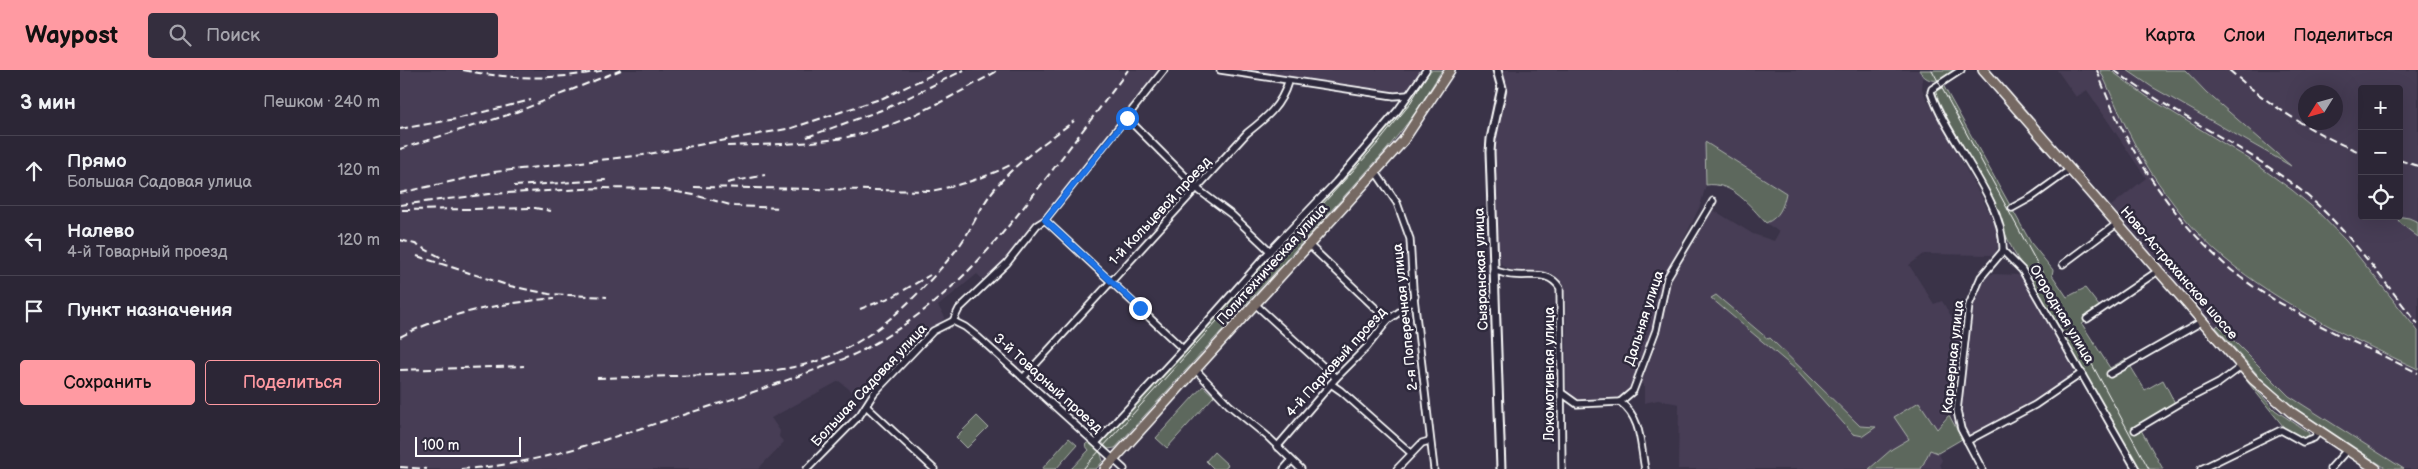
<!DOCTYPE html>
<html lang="ru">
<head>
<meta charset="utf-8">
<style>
  :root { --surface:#2c2636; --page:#342e3e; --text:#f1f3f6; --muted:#a6a5ad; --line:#484351; --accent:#ff9aa2 }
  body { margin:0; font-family:"Balsamiq Sans",sans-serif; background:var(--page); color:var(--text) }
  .controls { position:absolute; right:15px; top:15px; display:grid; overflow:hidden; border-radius:5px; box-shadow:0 5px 20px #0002 }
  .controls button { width:45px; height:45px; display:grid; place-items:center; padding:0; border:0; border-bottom:1px solid var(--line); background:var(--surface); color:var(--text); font:25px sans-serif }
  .compass { position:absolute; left:1898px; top:15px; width:45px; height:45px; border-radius:50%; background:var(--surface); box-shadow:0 5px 20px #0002; rotate:233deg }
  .scale { position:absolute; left:15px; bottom:12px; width:106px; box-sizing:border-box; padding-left:5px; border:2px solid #fff; border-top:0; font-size:14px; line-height:18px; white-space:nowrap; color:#fff; -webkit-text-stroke:4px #2f2a3d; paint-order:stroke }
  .stop { position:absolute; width:15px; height:15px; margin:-11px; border:4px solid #1a73e8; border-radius:50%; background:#fff }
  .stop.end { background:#1a73e8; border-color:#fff; box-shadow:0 1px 5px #0008 }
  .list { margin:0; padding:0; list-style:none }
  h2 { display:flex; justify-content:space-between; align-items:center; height:65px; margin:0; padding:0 20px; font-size:21px }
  h2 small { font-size:16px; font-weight:400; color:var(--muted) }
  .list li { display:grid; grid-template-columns:32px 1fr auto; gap:15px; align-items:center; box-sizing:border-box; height:70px; padding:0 20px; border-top:1px solid var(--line) }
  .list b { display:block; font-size:19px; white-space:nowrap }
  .list p { margin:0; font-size:16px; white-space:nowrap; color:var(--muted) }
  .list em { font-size:16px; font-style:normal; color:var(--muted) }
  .actions { display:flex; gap:10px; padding:15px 20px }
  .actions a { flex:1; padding:11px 0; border:1px solid var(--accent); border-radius:5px; text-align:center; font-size:18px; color:var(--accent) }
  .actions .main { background:var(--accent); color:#111 }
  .icon { flex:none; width:28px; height:28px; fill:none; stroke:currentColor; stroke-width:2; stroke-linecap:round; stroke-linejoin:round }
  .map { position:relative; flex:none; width:2018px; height:399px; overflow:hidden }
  header { display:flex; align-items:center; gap:30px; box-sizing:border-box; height:70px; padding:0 25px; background:var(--accent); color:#111 }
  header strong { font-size:24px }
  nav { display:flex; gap:28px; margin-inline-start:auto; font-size:18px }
  .search { width:350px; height:45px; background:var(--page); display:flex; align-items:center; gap:12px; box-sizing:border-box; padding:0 18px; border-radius:5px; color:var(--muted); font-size:19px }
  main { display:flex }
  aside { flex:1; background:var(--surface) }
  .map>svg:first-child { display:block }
  .built { fill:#473e55; fill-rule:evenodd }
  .green { fill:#5d685d; stroke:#aeb4ae }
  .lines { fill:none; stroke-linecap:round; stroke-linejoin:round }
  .minor-casing { stroke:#fff; stroke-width:9 }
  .tertiary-casing { stroke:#fff; stroke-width:11 }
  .primary-casing { stroke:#fff; stroke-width:12 }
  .minor { stroke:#2f2a3d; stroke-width:5.5 }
  .tertiary { stroke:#2f2a3d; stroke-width:7 }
  .primary { stroke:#766964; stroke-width:9 }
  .tram { stroke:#fff; stroke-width:1 }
  .rail { stroke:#fff; stroke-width:2; stroke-dasharray:8 4; stroke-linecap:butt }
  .route { stroke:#1a73e8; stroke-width:6 }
  .labels { text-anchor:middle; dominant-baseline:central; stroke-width:5; stroke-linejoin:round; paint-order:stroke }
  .street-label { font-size:14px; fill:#fff; stroke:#2f2a3d }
</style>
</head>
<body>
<header>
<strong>Waypost</strong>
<div class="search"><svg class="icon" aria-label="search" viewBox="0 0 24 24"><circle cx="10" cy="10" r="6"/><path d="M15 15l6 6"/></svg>Поиск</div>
<nav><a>Карта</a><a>Слои</a><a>Поделиться</a></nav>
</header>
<main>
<aside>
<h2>3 мин<small>Пешком · 240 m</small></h2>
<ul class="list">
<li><svg class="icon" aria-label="ahead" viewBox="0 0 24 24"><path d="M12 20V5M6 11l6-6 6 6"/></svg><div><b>Прямо</b><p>Большая Садовая улица</p></div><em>120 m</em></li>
<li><svg class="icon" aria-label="left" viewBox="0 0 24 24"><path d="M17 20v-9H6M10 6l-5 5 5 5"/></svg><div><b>Налево</b><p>4-й Товарный проезд</p></div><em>120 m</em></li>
<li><svg class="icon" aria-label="arrive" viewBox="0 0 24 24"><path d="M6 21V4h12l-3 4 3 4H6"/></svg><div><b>Пункт назначения</b></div></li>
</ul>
<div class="actions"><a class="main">Сохранить</a><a>Поделиться</a></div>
</aside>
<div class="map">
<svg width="2018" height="399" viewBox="0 0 2018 399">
  <rect width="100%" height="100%" fill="#3a3348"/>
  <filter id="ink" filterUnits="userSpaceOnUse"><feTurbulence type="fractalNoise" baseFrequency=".02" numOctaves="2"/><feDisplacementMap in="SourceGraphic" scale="10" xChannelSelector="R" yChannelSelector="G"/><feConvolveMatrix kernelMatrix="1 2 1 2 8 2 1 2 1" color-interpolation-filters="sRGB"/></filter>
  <g filter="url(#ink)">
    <g class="built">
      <path d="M0,0H761L642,148L635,153L605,190L584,211L577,204L538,236L545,247L541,252L533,256L464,324L459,327L439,311L371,348L380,361L379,367L384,372L358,399H0Z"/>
      <path d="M836,0H1023L1009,20L995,23Z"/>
      <path d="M1103,0H1519L1523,7L1522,19L1525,26L1582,128L1595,155L1599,172L1595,185L1524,184L1509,195L1534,234L1542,231L1562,264L1550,339L1537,359L1495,347L1510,369L1492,379L1469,399H1278L1279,334L1258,330L1244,333V315L1241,314L1260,264L1267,221L1273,205L1311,142L1315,141L1353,164L1374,171L1379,162L1366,153L1375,149L1383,138L1386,123L1305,72L1306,115L1300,136L1266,206L1253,258L1231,317L1217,329L1177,330L1170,326L1167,322L1166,230L1164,216L1155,205L1148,202L1111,200L1102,195L1098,187L1094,70L1106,18ZM1311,228L1336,241L1369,269L1370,268L1460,356L1475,358L1452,364L1395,299Z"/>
      <path d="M1657,0H1700L1729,63L1752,104L1795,159L1824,187L1890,234L1969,276L2018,299V399H2004L1889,326L1818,255L1816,257L1711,136L1746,108L1687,20L1676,27Z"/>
      <path d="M1710,0H1727L1752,17L1888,95L1806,22L1785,0H2018V261L1946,171L1892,120L1849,89L1746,26ZM1962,19H1999V146H1962ZM1906,22H1936V52H1906Z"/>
      <path d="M1591,204L1620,205L1673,298V302L1671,307L1635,333L1571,367L1566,365L1562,359L1560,342L1575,225L1585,208Z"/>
      <path d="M1530,380L1538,383L1542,390L1540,394L1542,399H1521Z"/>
    </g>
    <g class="green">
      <path d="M1028,0H1042L1016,42L987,79L715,378L708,379L701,371L831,228C846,215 856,199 869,185C924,126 987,70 1028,0Z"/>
      <path d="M1519,0H1556C1543,10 1529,17 1519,0Z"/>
      <path d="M1700,0H1710L1746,26L1849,89L1892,120L1916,140L1946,171L2018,261V299C1951,268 1882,236 1824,188C1796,165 1771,132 1751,102C1730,70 1716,34 1700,0Z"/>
      <path d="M1727,0H1785L1806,22L1891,96L1752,17Z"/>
      <path d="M1543,15L1631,173L1653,200L1652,205L1667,227L1685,218L1703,241L1682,254L1710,298L1726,289L1745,320L1763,310L1777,337L1741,360L1763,399H1739L1624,198C1608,177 1602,152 1591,129C1574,94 1554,61 1536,27V21Z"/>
      <path d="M1305,72L1386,123C1383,137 1380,147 1366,153C1350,136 1332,111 1306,115Z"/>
      <path d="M1996,146L2009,148L2018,152V167L2000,153Z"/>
      <path d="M1316,225L1368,269L1370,268L1460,356L1476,357L1463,366L1453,364L1395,299L1311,228Z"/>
      <path d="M1818,255L1889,326L2004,399H1987L1886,332L1857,304L1816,257Z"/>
      <path d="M1842,305L1875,340L1909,363V367L1901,369L1887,361Z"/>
      <path d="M803,316L814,326L767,378L756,368Z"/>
      <path d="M1519,332L1537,359L1549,345L1562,369L1538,383L1530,380L1521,399H1469L1492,379L1509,369L1494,347Z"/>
      <path d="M577,346L588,357L567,378L556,367Z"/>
      <path d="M669,368L677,375L656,399H642Z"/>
      <path d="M687,373H690L701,384L703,391L696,399H671L689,380L685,375Z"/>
      <path d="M814,382L828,395L825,399H814L806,391Z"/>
    </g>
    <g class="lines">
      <g class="minor-casing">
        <g id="minor">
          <path d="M820,0L994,26L1008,25"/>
          <path d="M1561,0L1532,19L1531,22C1547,71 1605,130 1603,181"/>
          <path d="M727,48L800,121L832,145L870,181"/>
          <path d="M975,101L997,133L1010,169L1013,219L1034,399"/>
          <path d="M1612,138L1632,127L1671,99"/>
          <path d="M645,150L783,279"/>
          <path d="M909,175L988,250"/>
          <path d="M1603,181L1622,200L1736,399"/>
          <path d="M1663,194L1718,153"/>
          <path d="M1093,201C1100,201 1106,205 1113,205C1131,207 1149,200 1160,218L1162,399"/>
          <path d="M855,234L936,308"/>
          <path d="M1687,249L1758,201"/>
          <path d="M553,251L565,257L579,268L724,399"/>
          <path d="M795,299L829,335L867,366L901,399"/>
          <path d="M1710,304L1803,251"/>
          <path d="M623,308L847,63C866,48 881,36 888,12"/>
          <path d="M931,314L941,321L1011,383"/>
          <path d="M1163,324L1177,334L1220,332"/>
          <path d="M1220,332L1233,321L1256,260L1267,208L1313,131"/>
          <path d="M1220,332C1242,348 1240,374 1245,399"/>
          <path d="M466,336L534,399"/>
          <path d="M1735,360L1782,332L1819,313L1842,296"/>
          <path d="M1567,371L1635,335L1682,303"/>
          <path d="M696,373L783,279L870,181L936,112L998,40L1026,0"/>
          <path d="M877,377L936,308L967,277L988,250L1005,238L1015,226"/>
          <path d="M407,399L460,345L474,323L533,261L553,251L559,239L607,193L637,155L645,150L764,0"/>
          <path d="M884,399L891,391"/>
          <path d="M997,399L1022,373L1029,371"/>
          <path d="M1582,399L1561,359L1557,341L1569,235L1581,207L1603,181"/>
          <path d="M1801,399L1881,360L1903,372L1914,368L1919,361"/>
          <path d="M1930,399L1947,380"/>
        </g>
      </g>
      <g class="tertiary-casing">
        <path id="tertiary" d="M1097,0L1102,18L1091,69L1090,82L1101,399"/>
      </g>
      <g class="primary-casing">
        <g id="primary">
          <path d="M1583,0L1853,309L1891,342L1976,399"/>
          <path d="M705,399L1003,71L1050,0"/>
        </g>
      </g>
      <use href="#minor" class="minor"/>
      <use href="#tertiary" class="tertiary"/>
      <use href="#primary" class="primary"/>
      <g class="tram">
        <path d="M1532,0L1749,399"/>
        <path d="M683,399L979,72L1009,35L1030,0"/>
      </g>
      <g class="rail">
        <path d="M63,0C111,10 157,10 205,0"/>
        <path d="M1697,0C1721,70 1766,140 1820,190C1840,209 1865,225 1889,238C1930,263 1975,281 2018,303"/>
        <path d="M1714,0C1771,43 1837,72 1894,115C1943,152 1979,206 2018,254"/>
        <path d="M1829,0C1869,35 1912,63 1962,83"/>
        <path d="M0,59L56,49L131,30"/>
        <path d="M407,67L487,38L564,0"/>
        <path d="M327,76C376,74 428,75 475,60C519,46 560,22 599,0"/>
        <path d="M0,79L114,43L221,0"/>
        <path d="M1999,90L2018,96"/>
        <path d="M327,113L365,105"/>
        <path d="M114,116L206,110"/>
        <path d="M294,117L531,121C560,115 586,108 612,94"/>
        <path d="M0,123L94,102L243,85L392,58L483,28L542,0"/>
        <path d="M0,135L89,124L203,118L260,119L294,125L334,136L381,138"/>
        <path d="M2,140L135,138L151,141"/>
        <path d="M0,170L15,174L46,190"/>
        <path d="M17,186L110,216L149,224L207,227"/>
        <path d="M460,239L494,226L530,205"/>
        <path d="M0,267C46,242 102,234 154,228"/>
        <path d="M0,300L124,296"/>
        <path d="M197,308C235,307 273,306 310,305C349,303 389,302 426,288C478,267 519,225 553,184C571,163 579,137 596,117C618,91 647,71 674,51"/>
        <path d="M0,397L27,399"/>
        <path d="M61,399C133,396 203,370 270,349C315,335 358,321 401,305C425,296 450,288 472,275C554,228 598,171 654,98C679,65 704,33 728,0"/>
      </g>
    </g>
  </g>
  <g class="lines" filter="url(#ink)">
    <path class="route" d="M727,48L645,150L740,238"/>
  </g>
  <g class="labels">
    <g class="street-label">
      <text transform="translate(760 141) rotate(-47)">1-й Кольцевой проезд</text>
      <text transform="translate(872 194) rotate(-48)">Политехническая улица</text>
      <text transform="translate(1081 199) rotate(-92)">Сызранская улица</text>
      <text transform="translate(1779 203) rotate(49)">Ново-Астраханское шоссе</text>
      <text transform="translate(1662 244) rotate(59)">Огородная улица</text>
      <text transform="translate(1005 247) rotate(-96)">2-я Поперечная улица</text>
      <text transform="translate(1244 248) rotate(-72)">Дальняя улица</text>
      <text transform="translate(1553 287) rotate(-84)">Карьерная улица</text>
      <text transform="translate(936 292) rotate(-48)">4-й Парковый проезд</text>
      <text transform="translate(1149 304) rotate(-90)">Локомотивная улица</text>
      <text transform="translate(648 313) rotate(42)">3-й Товарный проезд</text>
      <text transform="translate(469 315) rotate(-47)">Большая Садовая улица</text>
    </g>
  </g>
</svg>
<div class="controls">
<button>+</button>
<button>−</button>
<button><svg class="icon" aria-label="locate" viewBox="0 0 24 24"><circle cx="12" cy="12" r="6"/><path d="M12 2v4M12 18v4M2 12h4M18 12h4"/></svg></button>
</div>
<svg class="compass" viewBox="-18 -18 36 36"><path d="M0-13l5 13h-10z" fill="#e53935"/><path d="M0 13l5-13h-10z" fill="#a6a5ad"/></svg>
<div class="scale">100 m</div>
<div class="stop" style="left:727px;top:48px"></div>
<div class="stop end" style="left:740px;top:238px"></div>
</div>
</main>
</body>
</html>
